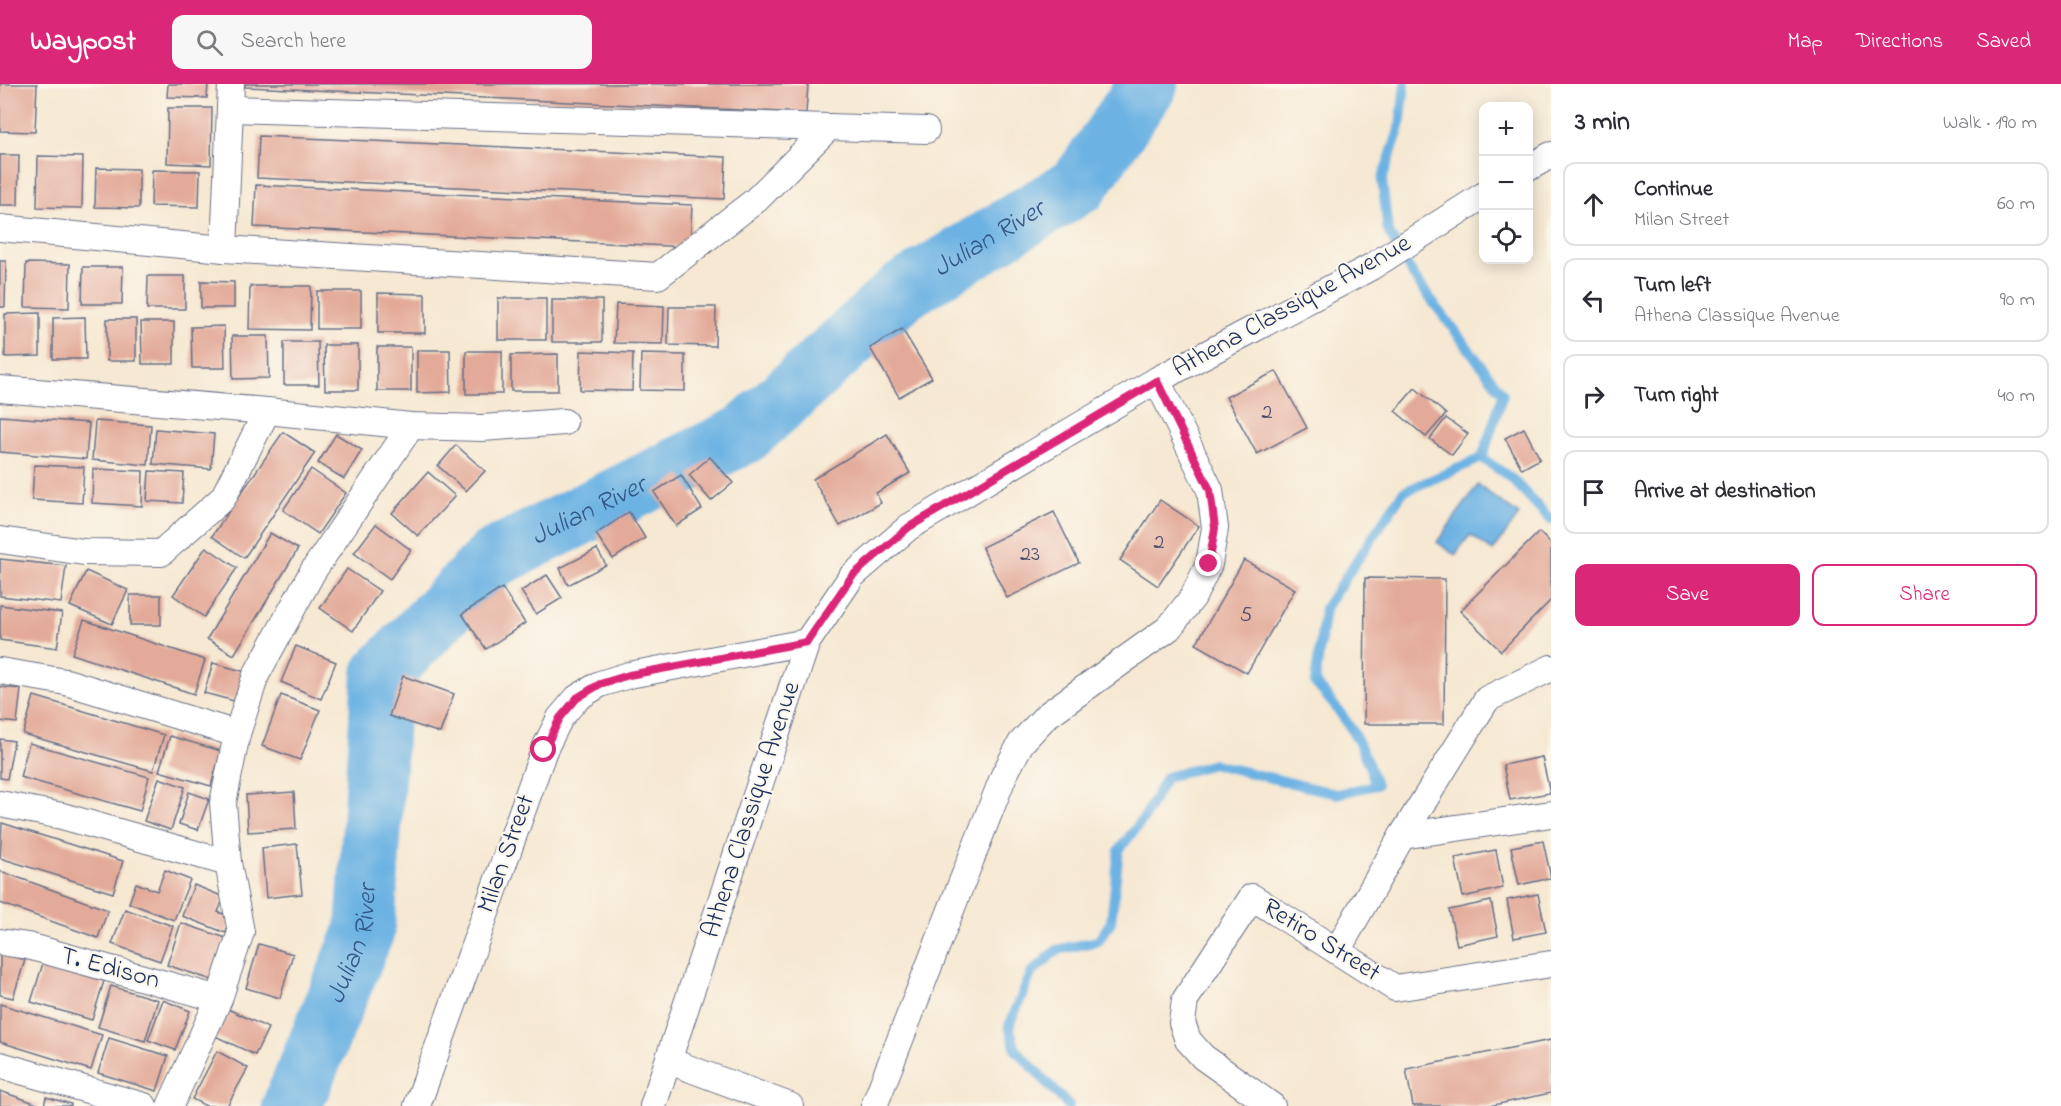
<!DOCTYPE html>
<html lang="en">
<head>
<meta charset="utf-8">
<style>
  :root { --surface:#fff; --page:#f7f7f7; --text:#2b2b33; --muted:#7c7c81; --line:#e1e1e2; --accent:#db2777 }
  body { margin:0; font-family:"Indie Flower",sans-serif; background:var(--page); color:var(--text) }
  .controls { position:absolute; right:18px; top:18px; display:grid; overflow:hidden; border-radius:12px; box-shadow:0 3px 15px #0003 }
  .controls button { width:54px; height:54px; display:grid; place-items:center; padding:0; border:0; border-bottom:2px solid var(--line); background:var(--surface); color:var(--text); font:30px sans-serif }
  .stop { position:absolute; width:18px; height:18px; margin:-14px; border:4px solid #db2777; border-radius:50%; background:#fff }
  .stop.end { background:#db2777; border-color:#fff; box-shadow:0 2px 6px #0008 }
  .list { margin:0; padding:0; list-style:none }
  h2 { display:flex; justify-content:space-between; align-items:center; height:78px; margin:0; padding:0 24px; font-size:26px }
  h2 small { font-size:20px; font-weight:400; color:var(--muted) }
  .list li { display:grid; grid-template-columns:39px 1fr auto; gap:18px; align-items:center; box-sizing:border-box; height:84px; margin:0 12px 12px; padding:0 12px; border:2px solid var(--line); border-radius:12px }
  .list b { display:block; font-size:22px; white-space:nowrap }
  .list p { margin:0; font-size:20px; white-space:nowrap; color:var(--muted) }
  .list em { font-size:20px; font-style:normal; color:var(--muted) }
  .actions { display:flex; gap:12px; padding:18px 24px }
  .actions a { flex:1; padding:14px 0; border:2px solid var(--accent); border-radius:12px; text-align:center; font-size:21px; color:var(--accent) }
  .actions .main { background:var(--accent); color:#fff }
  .icon { flex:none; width:33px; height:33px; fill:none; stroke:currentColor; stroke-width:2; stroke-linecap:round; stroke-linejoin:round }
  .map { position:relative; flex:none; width:1551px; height:1022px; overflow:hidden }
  header { display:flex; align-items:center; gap:36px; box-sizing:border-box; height:84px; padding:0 30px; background:var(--accent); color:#fff }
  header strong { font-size:28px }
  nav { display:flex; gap:33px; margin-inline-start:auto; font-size:21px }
  .search { width:420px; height:54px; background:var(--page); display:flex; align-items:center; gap:15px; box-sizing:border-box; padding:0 21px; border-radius:12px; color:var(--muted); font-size:22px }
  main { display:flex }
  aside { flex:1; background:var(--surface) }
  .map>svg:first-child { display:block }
  .water { fill:#6cb2e3; stroke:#4470a0; stroke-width:1.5 }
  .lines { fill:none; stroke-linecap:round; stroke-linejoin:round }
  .stream { stroke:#6cb2e3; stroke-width:10 }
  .river { stroke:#6cb2e3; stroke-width:60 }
  .building { fill:#e3aa9a }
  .street-casing { stroke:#687087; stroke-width:28 }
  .street { stroke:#fff; stroke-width:26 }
  .route { stroke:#db2777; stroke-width:8 }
  .labels { text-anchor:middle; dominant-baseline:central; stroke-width:4.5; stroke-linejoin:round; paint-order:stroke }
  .number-label { font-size:22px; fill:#4d4e6d }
  .street-label { font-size:26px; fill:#1b2f5e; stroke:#fbf7ec }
  .water-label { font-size:27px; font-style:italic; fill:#335686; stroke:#fbf7ec }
</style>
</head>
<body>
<header>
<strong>Waypost</strong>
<div class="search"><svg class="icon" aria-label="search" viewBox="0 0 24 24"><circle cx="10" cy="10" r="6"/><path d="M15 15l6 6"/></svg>Search here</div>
<nav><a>Map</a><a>Directions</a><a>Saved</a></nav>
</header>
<main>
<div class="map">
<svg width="1551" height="1022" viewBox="0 0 1551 1022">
  <rect width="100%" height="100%" fill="#fbf7ec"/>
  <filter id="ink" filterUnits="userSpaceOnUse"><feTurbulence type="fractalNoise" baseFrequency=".0167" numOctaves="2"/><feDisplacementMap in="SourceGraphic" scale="12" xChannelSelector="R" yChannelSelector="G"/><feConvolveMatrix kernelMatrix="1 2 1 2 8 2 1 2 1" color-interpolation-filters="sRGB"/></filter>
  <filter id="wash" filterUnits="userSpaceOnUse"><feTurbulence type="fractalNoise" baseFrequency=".008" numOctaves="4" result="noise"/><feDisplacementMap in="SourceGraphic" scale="24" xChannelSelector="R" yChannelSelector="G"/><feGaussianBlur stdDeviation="1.35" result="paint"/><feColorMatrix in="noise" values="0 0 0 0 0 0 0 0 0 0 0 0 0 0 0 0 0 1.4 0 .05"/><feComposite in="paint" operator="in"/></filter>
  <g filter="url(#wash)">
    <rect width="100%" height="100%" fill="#f6e8d2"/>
    <path class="water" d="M1478,401L1519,431L1493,467L1470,451L1455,471L1437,458Z"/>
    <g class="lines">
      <g class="stream">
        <path d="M1482,374L1511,394L1551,436"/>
        <path d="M1069,1022L1016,966L1009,942L1032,888L1057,866L1098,857L1111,838L1119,766L1144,734L1166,693L1214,680L1337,710L1376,701C1360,655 1348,635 1315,599L1325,524L1403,408L1482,374L1503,310L1414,193L1388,147L1382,96L1400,43L1405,0"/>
      </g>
      <path class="river" id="s1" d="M292,1022L365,846L382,590L494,474L745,350L903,207L1079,101L1148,0"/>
    </g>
    <g id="blocks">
      <g class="building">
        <path d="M0,0H37L35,48L0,47Z"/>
        <path d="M168,0H208L207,14L167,13Z"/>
        <path d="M245,0H808L806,29L245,3Z"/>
        <path d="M168,24H212L211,81L167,79Z"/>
        <path d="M259,52L726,73L724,115L257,94Z"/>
        <path d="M0,71H19L18,121H0Z"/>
        <path d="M38,72L83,73L82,124L37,123Z"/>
        <path d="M96,84L139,85V124L95,123Z"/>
        <path d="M152,86L200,87L199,123L151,122Z"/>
        <path d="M256,101L692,121L690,163L254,143Z"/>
        <path d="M0,177H6L5,223H0Z"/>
        <path d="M26,179L70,180L69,224L25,223Z"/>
        <path d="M83,183H123L122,220H82Z"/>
        <path d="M148,192H185V225H147Z"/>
        <path d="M201,197L234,198V224H201Z"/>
        <path d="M250,202H311L310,246L249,245Z"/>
        <rect x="317" y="207" width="44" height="38"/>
        <path d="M378,209L425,210V249H378Z"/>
        <rect x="498" y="214" width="48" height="42"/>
        <rect x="552" y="216" width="50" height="42"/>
        <path d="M616,220L664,222L663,260L614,259Z"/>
        <path d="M669,223H716L715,262L668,261Z"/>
        <path d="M40,229V272L5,273V230Z"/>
        <path d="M85,233L86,275H53V234Z"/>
        <rect x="107" y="235" width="29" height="42"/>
        <path d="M141,238H174V280H142Z"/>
        <path d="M224,242L225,284H192L191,243Z"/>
        <path d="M902,245L932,294L899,313L870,264Z"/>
        <path d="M232,252H268L269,294L233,295Z"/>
        <path d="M284,258H318L319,301H284Z"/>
        <path d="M324,261H358V306H325Z"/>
        <rect x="377" y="263" width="34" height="44"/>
        <path d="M417,266H450L451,308L417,309Z"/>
        <rect x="466" y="267" width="36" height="43"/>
        <path d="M581,267L633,269L632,307L580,306Z"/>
        <path d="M558,270V307H511V271Z"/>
        <path d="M641,270L685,271V307L640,306Z"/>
        <path d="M1276,287L1307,344L1257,370L1226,313Z"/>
        <path d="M1415,304L1446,330L1426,353L1395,327Z"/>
        <path d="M0,332L89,339L86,375L0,368Z"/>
        <path d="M1446,334L1468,350L1452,371L1430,355Z"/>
        <path d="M95,337L151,341L148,381L92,376Z"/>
        <path d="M1524,344L1540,375L1522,385L1505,354Z"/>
        <path d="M156,345L214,350L211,385L153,380Z"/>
        <path d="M283,348L315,369L244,474L212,452Z"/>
        <path d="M336,350L362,366L344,395L318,379Z"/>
        <path d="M887,350L910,389L876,409L881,419L840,442L813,395Z"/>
        <path d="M456,361L485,387L466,407L438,382Z"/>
        <path d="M710,373L733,399L711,417L689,391Z"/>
        <path d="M34,381L84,383L82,419L32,416Z"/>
        <path d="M93,385L143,387L142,422L92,419Z"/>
        <path d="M311,385L346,409L318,450L283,426Z"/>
        <path d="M149,387L184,389L182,419L147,417Z"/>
        <path d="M428,388L455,412L418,452L392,429Z"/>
        <path d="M681,391L702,425L676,442L654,408Z"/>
        <path d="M1160,416L1199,442L1158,502L1120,476Z"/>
        <path d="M629,428L645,454L613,475L596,450Z"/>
        <path d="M1054,428L1079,479L1007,514L982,463Z"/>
        <path d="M376,440L411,466L390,495L354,469Z"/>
        <path d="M1539,448L1551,460V516L1501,567L1460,527Z"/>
        <path d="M270,449L298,465L234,571L207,555Z"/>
        <path d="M206,463L237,484L204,533L173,511Z"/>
        <path d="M597,465L606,481L568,501L560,484Z"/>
        <path d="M0,475L66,482L61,519L0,512Z"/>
        <path d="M1244,476L1295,505L1247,589L1196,560Z"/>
        <path d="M347,485L380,507L353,547L320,524Z"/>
        <path d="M86,487L128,506L112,540L70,522Z"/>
        <path d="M547,491L562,514L536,530L521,507Z"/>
        <path d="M1365,494L1445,495L1444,640H1364Z"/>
        <path d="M502,504L525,539L486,565L462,530Z"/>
        <rect x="130" y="511" width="31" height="30"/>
        <path d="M0,521L62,529L57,564L0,556Z"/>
        <path d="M84,536L205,576L194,610L72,570Z"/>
        <path d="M296,562L336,578L321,615L281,598Z"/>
        <path d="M213,579L246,588L238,618L204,609Z"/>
        <path d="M403,592L454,610L440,649L389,632Z"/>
        <path d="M0,603L21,605L17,639L0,637Z"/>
        <path d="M281,611L320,626L300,676L262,662Z"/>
        <path d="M34,612L164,651L153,687L23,650Z"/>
        <path d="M170,652L221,667L211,702L159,687Z"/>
        <path d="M0,655L14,657L7,695L0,694Z"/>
        <path d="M29,659L149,693L140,727L20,693Z"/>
        <path d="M1542,673L1550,709L1510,716L1503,681Z"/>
        <path d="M159,694L185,703L171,746L144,737Z"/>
        <path d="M189,708L209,715L198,746L179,740Z"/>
        <path d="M294,708L296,745L248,748L246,711Z"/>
        <path d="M2,739L123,777L113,809L0,774Z"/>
        <path d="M1543,757L1551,794L1519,801L1511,763Z"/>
        <path d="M297,760L302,810L266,814L262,764Z"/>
        <path d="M1496,766L1503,804L1463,813L1455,774Z"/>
        <path d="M165,786L190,796L174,836L129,819L136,799L157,807Z"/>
        <path d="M0,787L108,826L98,854L0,819Z"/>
        <path d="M194,801L224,813L218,828L232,833L226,849L182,832Z"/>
        <path d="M1538,810L1546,848L1514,854L1507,816Z"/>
        <path d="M1491,817L1498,852L1457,861L1449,826Z"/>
        <path d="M125,825L173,842L160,877L112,860Z"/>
        <path d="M181,839L226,854L212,896L167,881Z"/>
        <path d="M259,860L293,870L280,914L246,904Z"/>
        <path d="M0,869L25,876L13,914L0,911Z"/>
        <path d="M43,879L104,897L92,936L31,918Z"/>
        <path d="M111,902L158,916L145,957L98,943Z"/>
        <path d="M163,916L190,927L175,966L148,956Z"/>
        <path d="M0,920L102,951L91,986L0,958Z"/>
        <path d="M228,925L268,944L255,971L215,952Z"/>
        <path d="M109,954L168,972L157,1007L98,989Z"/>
        <path d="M1551,956V1009L1489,1022H1413L1406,985Z"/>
        <path d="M217,967L248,984L227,1022H206L192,1015Z"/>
        <path d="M0,1007L43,1022H0Z"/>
        <path d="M46,1013L71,1020V1022H44Z"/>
      </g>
    </g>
  </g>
  <g filter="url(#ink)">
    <use href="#blocks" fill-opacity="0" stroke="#687087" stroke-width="1.5"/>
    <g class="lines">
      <g class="street-casing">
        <g id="street">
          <path d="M230,25L926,46"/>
          <path d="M1528,84L1551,71"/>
          <path d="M0,144L224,165L658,192L756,116L829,43"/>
          <path d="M224,165L231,0"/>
          <path d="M0,305L267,327L411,342L482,344L564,338"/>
          <path d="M0,456L84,468L161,469L223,414L267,327"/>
          <path d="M0,587L66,598L237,650"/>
          <path d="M0,720L62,732L228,779"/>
          <path d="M1402,752L1551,730"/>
          <path d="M0,858L28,862L219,915"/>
          <path d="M1337,867L1402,752L1487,615L1551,584"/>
          <path d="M669,977L790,1022"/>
          <path d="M0,981L144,1022"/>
          <path d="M170,1022L219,915L241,848L228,779L223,719L237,650L256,591L313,487L411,342"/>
          <path d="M417,1022L544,666L560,634L577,614L600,600L629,591L807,558"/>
          <path d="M653,1022L807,558L852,492L909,443L1157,296L1371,183L1484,111"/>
          <path d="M874,1022L1004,691L1021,659L1046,632L1169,544L1193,513L1209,480L1215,444L1210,406L1157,296"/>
          <path d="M1272,1022L1203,973L1188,956L1182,939L1185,916L1252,813L1395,904L1551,880"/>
        </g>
      </g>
      <use href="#street" class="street"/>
    </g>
  </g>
  <g class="lines" filter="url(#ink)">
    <path class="route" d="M544,666L560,634L577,614L600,600L629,591L807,558L852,492L909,443L1157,297L1210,406L1215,444L1209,480"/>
  </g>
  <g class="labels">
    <g class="number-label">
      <text x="1267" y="329">2</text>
      <text x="1159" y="459">2</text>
      <text x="1030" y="471">23</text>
      <text x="1246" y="532">5</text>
    </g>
    <g class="street-label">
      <text transform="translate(1292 223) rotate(-29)">Athena Classique Avenue</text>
      <text transform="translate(752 726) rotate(-72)">Athena Classique Avenue</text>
      <text transform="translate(507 770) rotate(-70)">Milan Street</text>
      <text transform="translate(1321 857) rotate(32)">Retiro Street</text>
      <text transform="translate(110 885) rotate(15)">T. Edison</text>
    </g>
    <g class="water-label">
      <text stroke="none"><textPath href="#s1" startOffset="1202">Julian River</textPath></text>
      <text stroke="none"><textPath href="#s1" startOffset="714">Julian River</textPath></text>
      <text stroke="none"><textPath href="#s1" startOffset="174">Julian River</textPath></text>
    </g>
  </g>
</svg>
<div class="controls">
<button>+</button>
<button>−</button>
<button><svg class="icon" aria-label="locate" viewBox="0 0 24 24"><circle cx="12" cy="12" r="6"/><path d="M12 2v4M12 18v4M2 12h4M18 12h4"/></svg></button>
</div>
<div class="stop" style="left:544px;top:666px"></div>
<div class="stop end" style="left:1209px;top:480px"></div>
</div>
<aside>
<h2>3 min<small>Walk · 190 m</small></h2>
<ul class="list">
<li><svg class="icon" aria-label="ahead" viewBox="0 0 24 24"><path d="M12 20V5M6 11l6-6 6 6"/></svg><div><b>Continue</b><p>Milan Street</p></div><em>60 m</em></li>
<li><svg class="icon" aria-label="left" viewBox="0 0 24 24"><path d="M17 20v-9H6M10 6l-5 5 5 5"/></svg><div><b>Turn left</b><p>Athena Classique Avenue</p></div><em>90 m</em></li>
<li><svg class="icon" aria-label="right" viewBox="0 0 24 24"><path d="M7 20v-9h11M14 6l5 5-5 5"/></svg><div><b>Turn right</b></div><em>40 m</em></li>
<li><svg class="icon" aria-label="arrive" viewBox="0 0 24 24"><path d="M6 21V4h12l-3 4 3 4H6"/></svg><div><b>Arrive at destination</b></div></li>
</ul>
<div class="actions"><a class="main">Save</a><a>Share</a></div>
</aside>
</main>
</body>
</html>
